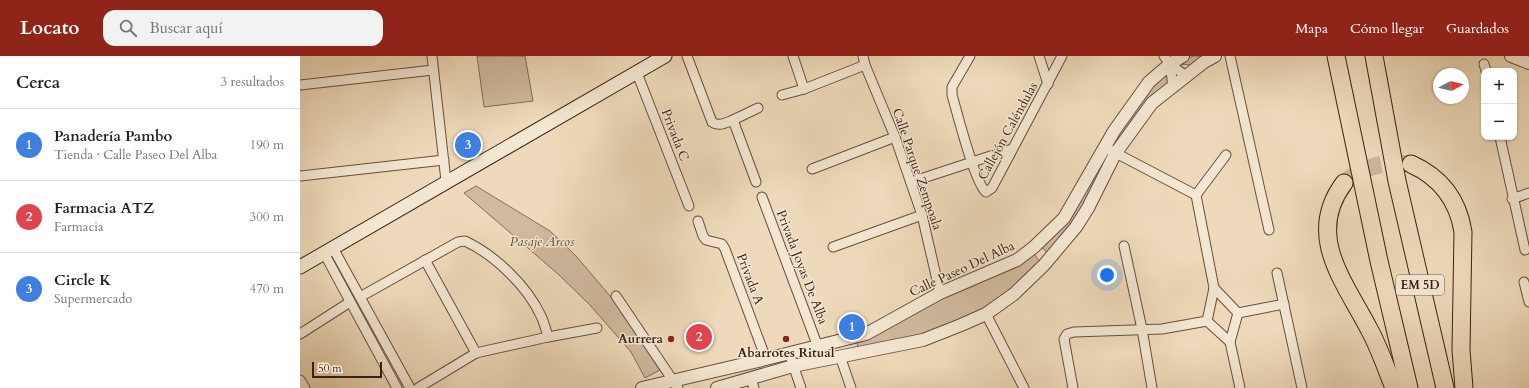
<!DOCTYPE html>
<html lang="es">
<head>
<meta charset="utf-8">
<style>
  :root { --surface:#fff; --page:#f2f2f2; --text:#222; --muted:#767676; --line:#e0e0e0; --accent:#8f2418 }
  body { margin:0; font-family:Cardo,serif; background:var(--page); color:var(--text) }
  .controls { position:absolute; right:12px; top:12px; display:grid; overflow:hidden; border-radius:8px; box-shadow:0 1px 3px #0004 }
  .controls button { width:36px; height:36px; display:grid; place-items:center; padding:0; border:0; border-bottom:1px solid var(--line); background:var(--surface); color:var(--text); font:20px sans-serif }
  .compass { position:absolute; left:1133px; top:12px; width:36px; height:36px; border-radius:50%; background:var(--surface); box-shadow:0 1px 3px #0004; rotate:82deg }
  .scale { position:absolute; left:12px; bottom:10px; width:70px; box-sizing:border-box; padding-left:4px; border:2px solid #3b2014; border-top:0; font-size:11px; line-height:14px; white-space:nowrap; color:#3b2014; -webkit-text-stroke:3px #f4e7d2; paint-order:stroke }
  .you { position:absolute; left:807px; top:219px; width:14px; height:14px; margin:-10px; border:3px solid #fff; border-radius:50%; background:#1a73e8; box-shadow:0 0 0 6px #1a73e833 }
  .badge { display:grid; place-items:center; width:26px; height:26px; border-radius:50%; background:var(--accent); color:#fff; font-size:13px; font-weight:700 }
  .pin { position:absolute; translate:-50% -50%; border:2px solid #fff; box-shadow:0 1px 4px #0006 }
  .list { margin:0; padding:0; list-style:none }
  h2 { display:flex; justify-content:space-between; align-items:center; height:52px; margin:0; padding:0 16px; font-size:17px }
  h2 small { font-size:13px; font-weight:400; color:var(--muted) }
  .list li { display:grid; grid-template-columns:26px 1fr auto; gap:12px; align-items:center; box-sizing:border-box; height:72px; padding:0 16px; border-top:1px solid var(--line) }
  .list b { display:block; font-size:15px; white-space:nowrap }
  .list p { margin:0; font-size:13px; white-space:nowrap; color:var(--muted) }
  .list em { font-size:13px; font-style:normal; color:var(--muted) }
  .icon { flex:none; width:22px; height:22px; fill:none; stroke:currentColor; stroke-width:2; stroke-linecap:round; stroke-linejoin:round }
  .map { position:relative; flex:none; width:1229px; height:332px; overflow:hidden }
  header { display:flex; align-items:center; gap:24px; box-sizing:border-box; height:56px; padding:0 20px; background:var(--accent); color:#fff }
  header strong { font-size:19px }
  nav { display:flex; gap:22px; margin-inline-start:auto; font-size:14px }
  .search { width:280px; height:36px; background:var(--page); display:flex; align-items:center; gap:10px; box-sizing:border-box; padding:0 14px; border-radius:12px; color:var(--muted); font-size:15px }
  main { display:flex }
  aside { flex:1; background:var(--surface) }
  .map>svg:first-child { display:block }
  .green { fill:#d0ba9e; stroke:#866d59 }
  .lines { fill:none; stroke-linecap:round; stroke-linejoin:round }
  .motorway-tunnel { stroke:#cab599; stroke-width:17; stroke-dasharray:17 8; stroke-linecap:butt }
  .minor-casing { stroke:#684e3e; stroke-width:11 }
  .tertiary-casing { stroke:#684e3e; stroke-width:14 }
  .secondary-casing { stroke:#3b2014; stroke-width:15 }
  .motorway-casing { stroke:#3b2014; stroke-width:19 }
  .minor { stroke:#f4e7d2; stroke-width:9 }
  .tertiary { stroke:#f4e7d2; stroke-width:12 }
  .secondary { stroke:#f4e7d2; stroke-width:13 }
  .motorway { stroke:#eedaba; stroke-width:17 }
  .poi-dot { fill:#8f2418; stroke:#f4e7d2; stroke-width:1.5 }
  .labels { text-anchor:middle; dominant-baseline:central; stroke-width:3; stroke-linejoin:round; paint-order:stroke }
  .shield { fill:#f4e7d2; stroke:#725c4d; stroke-width:1 }
  .shield-label { font-size:12px; font-weight:bold; fill:#3b2014 }
  .street-label { font-size:13px; fill:#3b2014; stroke:#f4e7d2 }
  .park-label { font-size:13px; font-style:italic; fill:#604636; stroke:#f4e7d2 }
  .poi-label { font-size:13px; font-weight:bold; fill:#3b2014; stroke:#f4e7d2; text-anchor:end }
</style>
</head>
<body>
<header>
<strong>Locato</strong>
<div class="search"><svg class="icon" aria-label="search" viewBox="0 0 24 24"><circle cx="10" cy="10" r="6"/><path d="M15 15l6 6"/></svg>Buscar aquí</div>
<nav><a>Mapa</a><a>Cómo llegar</a><a>Guardados</a></nav>
</header>
<main>
<aside>
<h2>Cerca<small>3 resultados</small></h2>
<ul class="list">
<li><span class="badge" style="background:#3f7fe0">1</span><div><b>Panadería Pambo</b><p>Tienda · Calle Paseo Del Alba</p></div><em>190 m</em></li>
<li><span class="badge" style="background:#e0444e">2</span><div><b>Farmacia ATZ</b><p>Farmacia</p></div><em>300 m</em></li>
<li><span class="badge" style="background:#3f7fe0">3</span><div><b>Circle K</b><p>Supermercado</p></div><em>470 m</em></li>
</ul>
</aside>
<div class="map">
<svg width="1229" height="332" viewBox="0 0 1229 332">
  <rect width="100%" height="100%" fill="#eedaba"/>
  <filter id="stains"><feTurbulence type="fractalNoise" baseFrequency=".005" numOctaves="4"/><feColorMatrix values="0 0 0 0 .2 0 0 0 0 .09 0 0 0 0 .02 0 0 0 .5 -.17"/></filter>
  <radialGradient id="worn" r=".72"><stop offset=".6" stop-color="#630" stop-opacity="0"/><stop offset="1" stop-color="#630" stop-opacity=".3"/></radialGradient>
  <g class="green">
    <path d="M177,0H225L233,45L184,51Z"/>
    <path d="M893,0H907L891,9L879,8Z"/>
    <path d="M867,18L870,27L817,92L811,88L847,37Z"/>
    <path d="M805,97L812,101L778,164L749,199L741,190Z"/>
    <path d="M176,130L250,175L276,200L311,241L323,256L360,314L345,322L331,296L290,249L258,218L164,137Z"/>
    <path d="M734,198L741,207L710,238L664,267L623,283L559,294L556,284Z"/>
  </g>
  <g class="lines">
    <path class="motorway-tunnel" d="M1044,127C1063,111 1084,104 1109,108"/>
    <g class="minor-casing">
      <g id="minor">
        <path d="M132,0L146,125"/>
        <path d="M387,0L412,66C419,71 425,67 433,64L456,126"/>
        <path d="M493,0L504,33"/>
        <path d="M563,0L565,9L595,81L622,159L640,237"/>
        <path d="M670,0L652,31V39C657,56 675,128 686,136L692,132L762,0"/>
        <path d="M739,0L748,28"/>
        <path d="M864,0L870,8L886,20"/>
        <path d="M930,0L969,174"/>
        <path d="M870,8L873,31"/>
        <path d="M1184,8L1186,15"/>
        <path d="M337,17L389,150"/>
        <path d="M0,29L133,14"/>
        <path d="M482,39L504,33L565,9"/>
        <path d="M433,64L458,52"/>
        <path d="M1200,81L1225,194"/>
        <path d="M810,94L896,139L914,232L907,265L930,286"/>
        <path d="M512,113L595,81"/>
        <path d="M0,120L144,104"/>
        <path d="M611,126L712,93"/>
        <path d="M896,139L926,99"/>
        <path d="M462,141L518,291"/>
        <path d="M1212,143L1229,137"/>
        <path d="M398,165L403,180L406,184L422,188L425,193L466,303"/>
        <path d="M824,190L842,273L852,332"/>
        <path d="M533,191L622,159"/>
        <path d="M33,192L110,332"/>
        <path d="M24,197L97,332"/>
        <path d="M125,204L176,297"/>
        <path d="M977,217L1002,332"/>
        <path d="M1224,226L1229,246"/>
        <path d="M914,232L938,257L930,286L940,332"/>
        <path d="M316,240L378,332"/>
        <path d="M60,241L158,186L165,185C195,199 227,230 241,260C244,266 246,274 248,281"/>
        <path d="M938,257L984,248"/>
        <path d="M686,258L724,332"/>
        <path d="M0,278L50,246"/>
        <path d="M489,297L501,332"/>
        <path d="M540,300L551,332"/>
        <path d="M451,323L454,332"/>
        <path d="M0,324L5,332"/>
        <path d="M118,332L176,297L248,281L297,272"/>
        <path d="M773,332L764,283L767,278L774,276L862,273L907,265"/>
      </g>
    </g>
    <g class="tertiary-casing">
      <g id="tertiary">
        <path d="M1211,0L1229,7"/>
        <path d="M342,332L466,303L566,278L640,237L717,204L734,191L764,162L814,75L849,26L870,8L883,0"/>
        <path d="M417,332L493,310L623,284L661,269L686,258L714,238L744,209L776,171L788,152L815,98L852,47L904,6L915,0"/>
      </g>
    </g>
    <g class="secondary-casing">
      <path id="secondary" d="M0,211L365,0"/>
    </g>
    <g class="motorway-casing">
      <g id="motorway">
        <path d="M1036,0L1079,205L1109,332"/>
        <path d="M1074,0L1097,125L1145,332"/>
        <path d="M1111,108C1140,121 1158,144 1163,176L1161,294L1164,332"/>
        <path d="M1044,127C1005,179 1044,225 1069,273C1079,291 1086,312 1094,332"/>
      </g>
    </g>
    <use href="#minor" class="minor"/>
    <use href="#tertiary" class="tertiary"/>
    <use href="#secondary" class="secondary"/>
    <use href="#motorway" class="motorway"/>
  </g>
  <g class="poi-dot">
    <circle cx="371" cy="283" r="4"/>
    <circle cx="486" cy="283" r="4"/>
  </g>
  <g class="labels">
    <rect class="shield" x="1096" y="219" width="48" height="20" rx="3"/>
    <g class="shield-label">
      <text x="1120" y="229">EM 5D</text>
    </g>
    <g class="street-label">
      <text transform="translate(708 75) rotate(-61)">Callejón Caléndulas</text>
      <text transform="translate(375 79) rotate(69)">Privada C</text>
      <text transform="translate(617 113) rotate(71)">Calle Parque Zempoala</text>
      <text transform="translate(502 211) rotate(69)">Privada Joyas De Alba</text>
      <text transform="translate(662 213) rotate(-25)">Calle Paseo Del Alba</text>
      <text transform="translate(450 223) rotate(69)">Privada A</text>
    </g>
    <g class="park-label">
      <text x="242" y="186">Pasaje Arcos</text>
    </g>
    <g class="poi-label">
      <text x="363" y="283">Aurrera</text>
      <text x="486" y="297" text-anchor="middle">Abarrotes Ritual</text>
    </g>
  </g>
  <rect width="100%" height="100%" filter="url(#stains)"/>
  <rect width="100%" height="100%" fill="url(#worn)"/>
</svg>
<div class="controls">
<button>+</button>
<button>−</button>
</div>
<svg class="compass" viewBox="-18 -18 36 36"><path d="M0-13l5 13h-10z" fill="#e53935"/><path d="M0 13l5-13h-10z" fill="#767676"/></svg>
<div class="scale">50 m</div>
<div class="you"></div>
<div class="pin badge" style="left:552px;top:271px;background:#3f7fe0">1</div>
<div class="pin badge" style="left:399px;top:281px;background:#e0444e">2</div>
<div class="pin badge" style="left:168px;top:89px;background:#3f7fe0">3</div>
</div>
</main>
</body>
</html>
